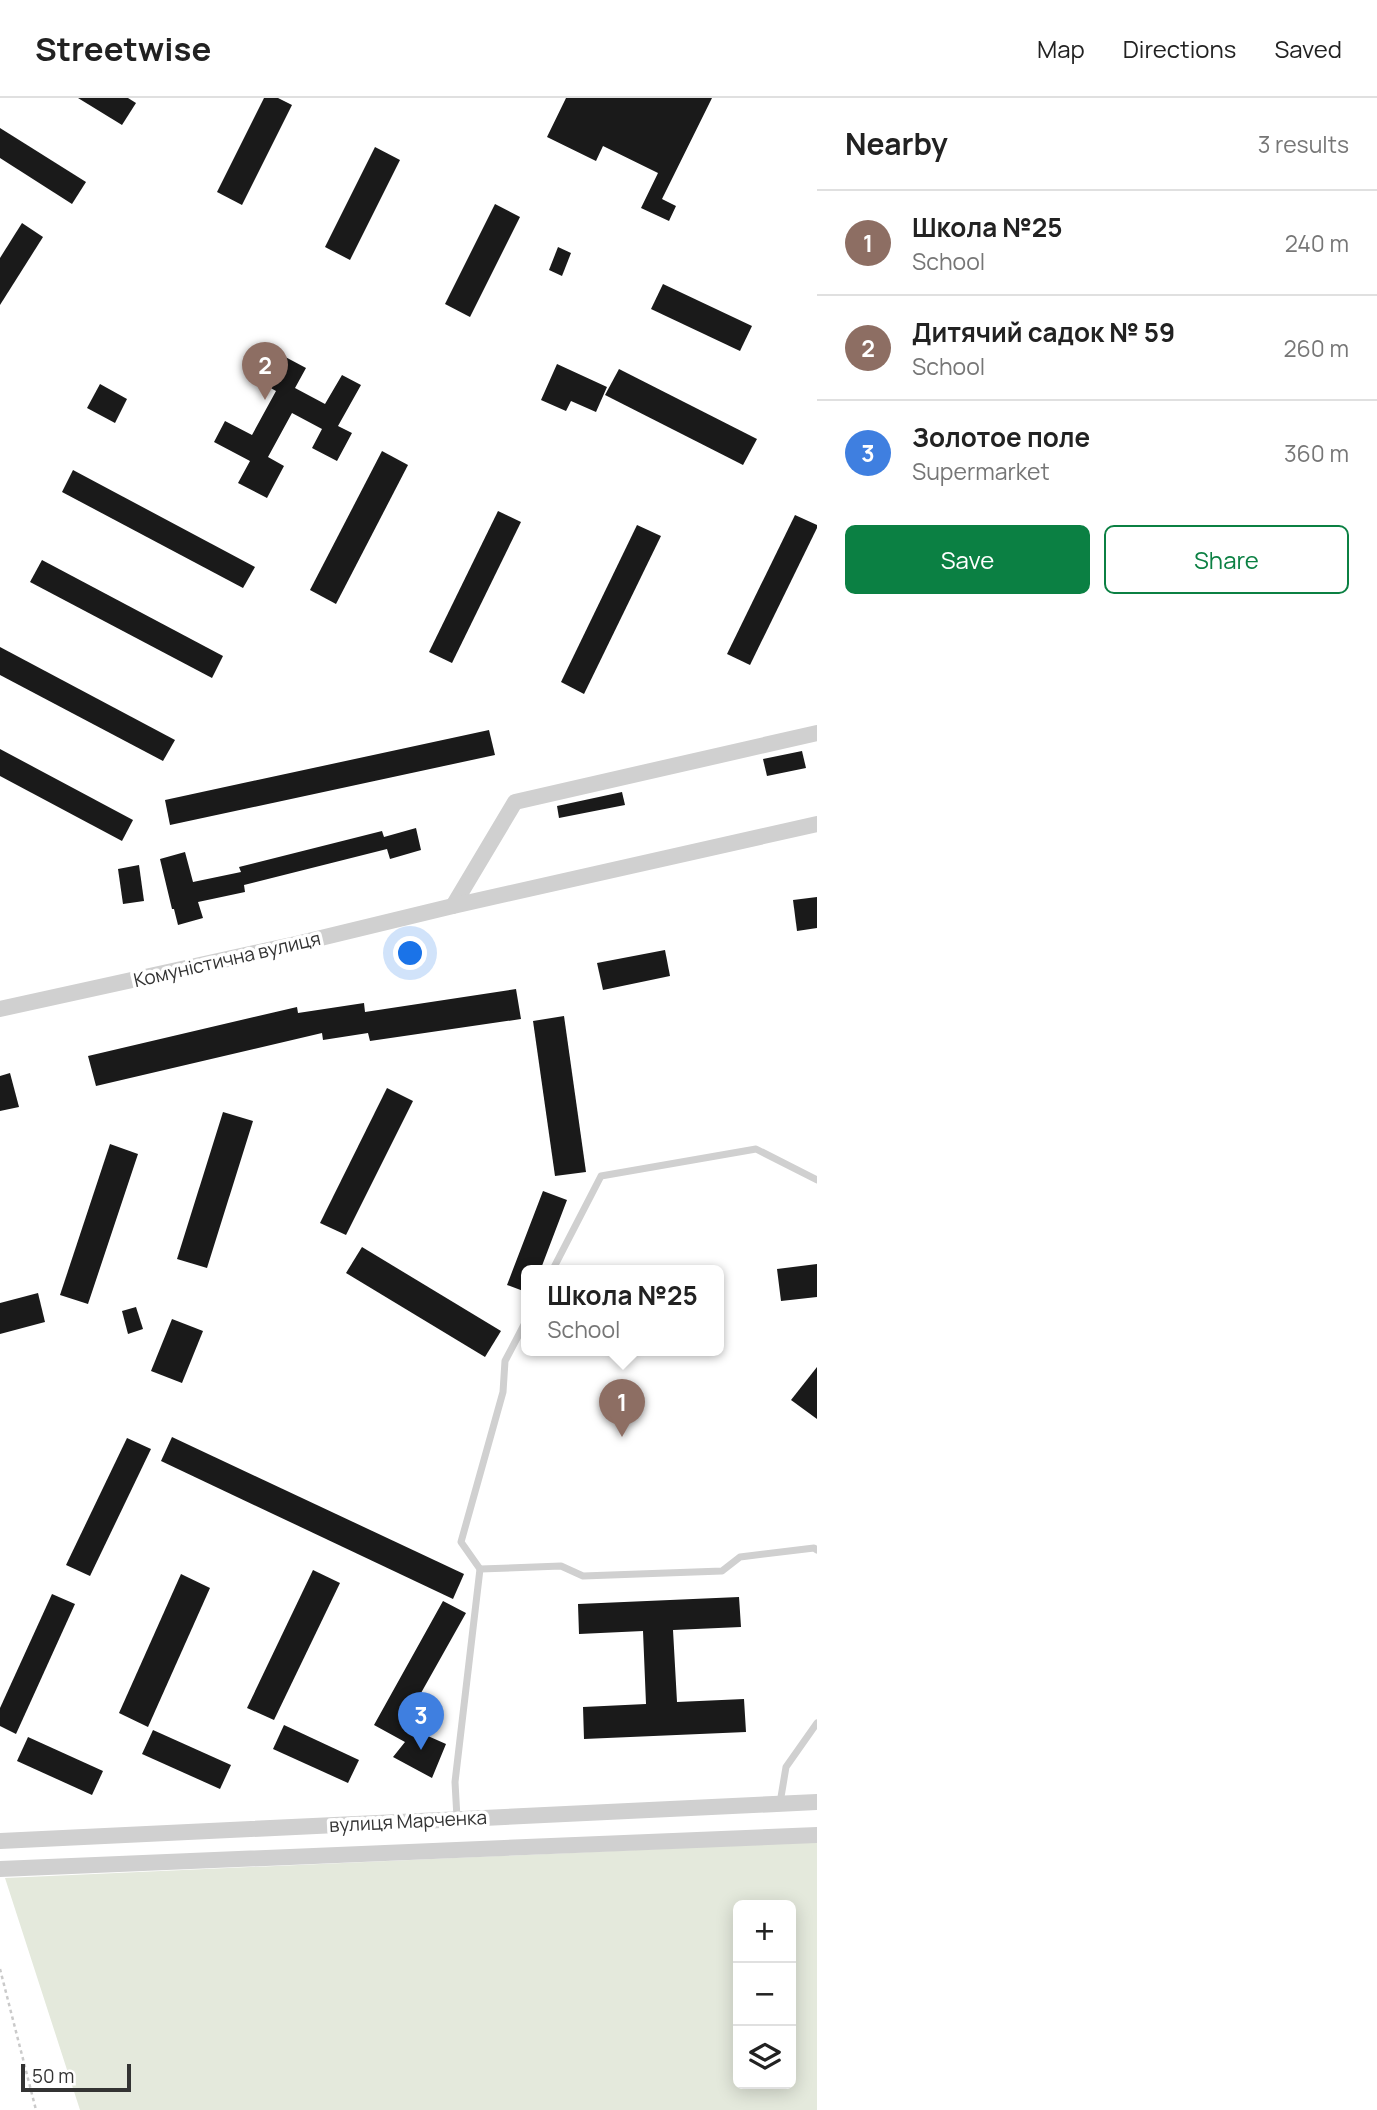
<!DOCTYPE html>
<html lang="en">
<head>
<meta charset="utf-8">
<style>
  :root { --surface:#fff; --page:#f6f6f6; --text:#222; --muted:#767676; --line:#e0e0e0; --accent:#0b8043 }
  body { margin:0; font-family:Manrope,sans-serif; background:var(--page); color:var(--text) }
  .controls { position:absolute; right:21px; bottom:21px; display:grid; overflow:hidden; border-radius:10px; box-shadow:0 4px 18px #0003 }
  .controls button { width:63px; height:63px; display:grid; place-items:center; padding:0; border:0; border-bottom:2px solid var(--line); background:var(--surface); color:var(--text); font:35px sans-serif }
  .scale { position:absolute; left:21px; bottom:18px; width:110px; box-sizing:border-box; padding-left:7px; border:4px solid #333; border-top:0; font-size:19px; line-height:24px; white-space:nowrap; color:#333; -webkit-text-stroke:5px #fff; paint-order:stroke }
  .you { position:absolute; left:411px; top:856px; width:24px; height:24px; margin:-18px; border:5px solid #fff; border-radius:50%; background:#1a73e8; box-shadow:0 0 0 10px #1a73e833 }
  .badge { display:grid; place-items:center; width:46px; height:46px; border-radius:50%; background:var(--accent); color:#fff; font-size:23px; font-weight:700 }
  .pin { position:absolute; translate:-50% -58px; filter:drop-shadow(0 2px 4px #0008) }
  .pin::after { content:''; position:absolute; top:37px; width:24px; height:21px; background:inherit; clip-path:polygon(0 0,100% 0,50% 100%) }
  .popup { position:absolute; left:521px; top:1167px; width:203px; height:91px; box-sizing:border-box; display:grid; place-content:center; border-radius:10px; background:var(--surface); filter:drop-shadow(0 2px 5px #0005); font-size:23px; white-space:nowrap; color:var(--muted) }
  .popup b { font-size:26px; color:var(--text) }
  .popup::after { content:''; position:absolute; left:50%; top:100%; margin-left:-14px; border:14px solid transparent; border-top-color:var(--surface) }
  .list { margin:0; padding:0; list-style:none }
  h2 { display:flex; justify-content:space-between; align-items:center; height:91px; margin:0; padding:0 28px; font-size:30px }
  h2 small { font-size:23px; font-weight:400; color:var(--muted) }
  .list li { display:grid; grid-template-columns:46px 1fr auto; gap:21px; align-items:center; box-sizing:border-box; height:105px; padding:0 28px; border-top:2px solid var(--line) }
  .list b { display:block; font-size:26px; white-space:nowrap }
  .list p { margin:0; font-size:23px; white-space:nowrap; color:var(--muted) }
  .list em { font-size:23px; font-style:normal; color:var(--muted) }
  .actions { display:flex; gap:14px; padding:21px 28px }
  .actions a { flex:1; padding:16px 0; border:2px solid var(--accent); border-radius:10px; text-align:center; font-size:24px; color:var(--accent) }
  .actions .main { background:var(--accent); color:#fff }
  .icon { flex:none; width:38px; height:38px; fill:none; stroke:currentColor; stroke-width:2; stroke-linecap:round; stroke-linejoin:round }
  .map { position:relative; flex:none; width:817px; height:2012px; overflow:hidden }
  header { display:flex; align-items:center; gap:42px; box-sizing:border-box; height:98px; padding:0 35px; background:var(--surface); border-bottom:2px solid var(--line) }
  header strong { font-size:33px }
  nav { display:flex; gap:38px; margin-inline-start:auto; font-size:24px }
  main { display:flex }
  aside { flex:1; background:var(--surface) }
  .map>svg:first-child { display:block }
  .green { fill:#e4e9dc; fill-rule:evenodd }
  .building { fill:#1a1a1a }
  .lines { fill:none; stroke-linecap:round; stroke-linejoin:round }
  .path { stroke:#cacaca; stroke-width:2.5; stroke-dasharray:3.5 3.5; stroke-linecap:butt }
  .service { stroke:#d0d0d0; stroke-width:7 }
  .tertiary { stroke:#d0d0d0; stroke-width:16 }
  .labels { text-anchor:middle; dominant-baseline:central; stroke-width:7; stroke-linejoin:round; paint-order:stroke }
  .street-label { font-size:19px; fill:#333; stroke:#fff }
</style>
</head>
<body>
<header>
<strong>Streetwise</strong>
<nav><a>Map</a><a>Directions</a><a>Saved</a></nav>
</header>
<main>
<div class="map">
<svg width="817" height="2012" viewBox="0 0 817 2012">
  <rect width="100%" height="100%" fill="#fff"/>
  <path class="green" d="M817,1744V2012H80L5,1780ZM738,1807H791V1986H738Z"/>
  <g class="building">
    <path d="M78,0H128L136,5L122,27Z"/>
    <path d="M264,0H278L292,7L242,107L217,94Z"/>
    <path d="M566,0H712L662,101L676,108L669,123L641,110L658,75L603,48L596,63L547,39Z"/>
    <path d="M0,30L86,84L72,106L0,60Z"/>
    <path d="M375,49L400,62L350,162L325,149Z"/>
    <path d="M495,106L520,119L470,219L445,206Z"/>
    <path d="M22,125L43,139L0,207V160Z"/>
    <path d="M558,149L571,155L562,178L549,172Z"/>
    <path d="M663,186L752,228L740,253L651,211Z"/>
    <path d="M276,254L306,270L295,290L325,306L342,277L361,287L338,328L352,335L337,363L312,350L322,331L292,315L268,359L284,368L267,400L238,385L250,363L214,344L225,323L252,337L276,293L260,284Z"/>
    <path d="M557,266L607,289L596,314L571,303L566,313L541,302Z"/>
    <path d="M619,271L757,341L743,367L605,297Z"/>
    <path d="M100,286L127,301L115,325L87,310Z"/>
    <path d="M382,353L408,367L336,506L310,492Z"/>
    <path d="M73,372L255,469L243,490L62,394Z"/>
    <path d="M498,413L521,424L452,565L429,554Z"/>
    <path d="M795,417L817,427V430L750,567L727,556Z"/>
    <path d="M637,427L661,438L584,596L561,584Z"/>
    <path d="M42,462L223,558L212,580L30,484Z"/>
    <path d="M0,549L175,642L163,663L0,577Z"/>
    <path d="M489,632L495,657L170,727L165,702Z"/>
    <path d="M0,651L133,722L122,743L0,678Z"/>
    <path d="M802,653L806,670L767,678L763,661Z"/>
    <path d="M622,694L625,707L559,720L557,708Z"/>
    <path d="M416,730L421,752L390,761L387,751L244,787L245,794L198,804L203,820L178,827L174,811H172L160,761L185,754L193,784L241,774L239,769L382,733L384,739Z"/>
    <path d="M139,767L144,803L123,806L118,771Z"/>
    <path d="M817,799V830L797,833L793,802Z"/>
    <path d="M665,852L670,878L603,892L597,865Z"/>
    <path d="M516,891L521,921L370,943L368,935L323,942L322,935L96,988L88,958L297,909L298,915L364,905L365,914Z"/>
    <path d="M564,918L586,1074L555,1078L533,923Z"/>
    <path d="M10,975L19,1009L0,1013V978Z"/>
    <path d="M387,990L413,1003L346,1137L320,1125Z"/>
    <path d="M223,1014L253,1023L207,1170L177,1161Z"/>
    <path d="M110,1046L138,1056L88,1206L60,1197Z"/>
    <path d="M543,1093L567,1102L540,1173H526V1194L507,1187Z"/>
    <path d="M362,1149L501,1233L485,1259L346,1175Z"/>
    <path d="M817,1166V1199L781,1203L777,1171Z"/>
    <path d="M38,1195L45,1224L0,1236V1205Z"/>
    <path d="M136,1209L143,1231L128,1236L122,1213Z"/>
    <path d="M172,1221L203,1233L182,1285L151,1273Z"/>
    <path d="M817,1269V1321L791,1302Z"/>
    <path d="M172,1339L464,1476L453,1501L161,1363Z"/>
    <path d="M127,1340L151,1351L90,1478L66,1467Z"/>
    <path d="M313,1472L340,1485L274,1622L247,1610Z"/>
    <path d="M181,1476L210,1490L148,1629L119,1615Z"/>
    <path d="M52,1496L75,1506L16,1636L0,1628V1610Z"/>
    <path d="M739,1499L741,1529L673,1532L677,1604L744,1601L746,1634L584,1641L583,1609L646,1606L643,1533L579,1536L578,1506Z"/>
    <path d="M443,1503L466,1515L403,1627L446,1646L432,1680L393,1659L405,1644L374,1627Z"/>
    <path d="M284,1627L359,1662L348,1685L273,1651Z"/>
    <path d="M153,1632L231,1667L220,1691L142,1656Z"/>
    <path d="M28,1639L103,1673L92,1697L17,1663Z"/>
  </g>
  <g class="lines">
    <path class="path" d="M0,1871L36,2012"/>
    <g class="service">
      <path d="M552,1173L601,1078L756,1051L817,1082"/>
      <path d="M480,1471L561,1468L583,1478L722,1473L740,1459L814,1450L817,1452"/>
      <path d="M780,1705L786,1669L817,1625"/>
      <path d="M457,1720L455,1684L480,1471L461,1444L503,1294L505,1263L526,1223"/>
    </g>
    <g class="tertiary">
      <path d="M453,808L515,704L817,635"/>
      <path d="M0,911L296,846L453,808L817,726"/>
      <path d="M0,1743L817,1704"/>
      <path d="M0,1771L817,1737"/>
    </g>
  </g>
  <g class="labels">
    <g class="street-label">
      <text transform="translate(227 861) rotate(-13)">Комуністична вулиця</text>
      <text transform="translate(408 1723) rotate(-3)">вулиця Марченка</text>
    </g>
  </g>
</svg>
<div class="controls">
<button>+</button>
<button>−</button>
<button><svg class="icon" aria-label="layers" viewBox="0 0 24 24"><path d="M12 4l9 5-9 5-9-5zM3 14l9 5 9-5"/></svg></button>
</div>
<div class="scale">50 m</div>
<div class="you"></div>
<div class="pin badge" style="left:622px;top:1339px;background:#8d6e63">1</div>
<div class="popup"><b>Школа №25</b>School</div>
<div class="pin badge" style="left:265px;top:302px;background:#8d6e63">2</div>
<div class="pin badge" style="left:421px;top:1652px;background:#3f7fe0">3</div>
</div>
<aside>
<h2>Nearby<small>3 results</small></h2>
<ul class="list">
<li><span class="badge" style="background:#8d6e63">1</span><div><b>Школа №25</b><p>School</p></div><em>240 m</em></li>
<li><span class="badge" style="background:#8d6e63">2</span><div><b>Дитячий садок № 59</b><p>School</p></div><em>260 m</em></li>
<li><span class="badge" style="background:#3f7fe0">3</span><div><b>Золотое поле</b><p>Supermarket</p></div><em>360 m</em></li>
</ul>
<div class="actions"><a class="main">Save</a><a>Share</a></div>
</aside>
</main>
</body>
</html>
